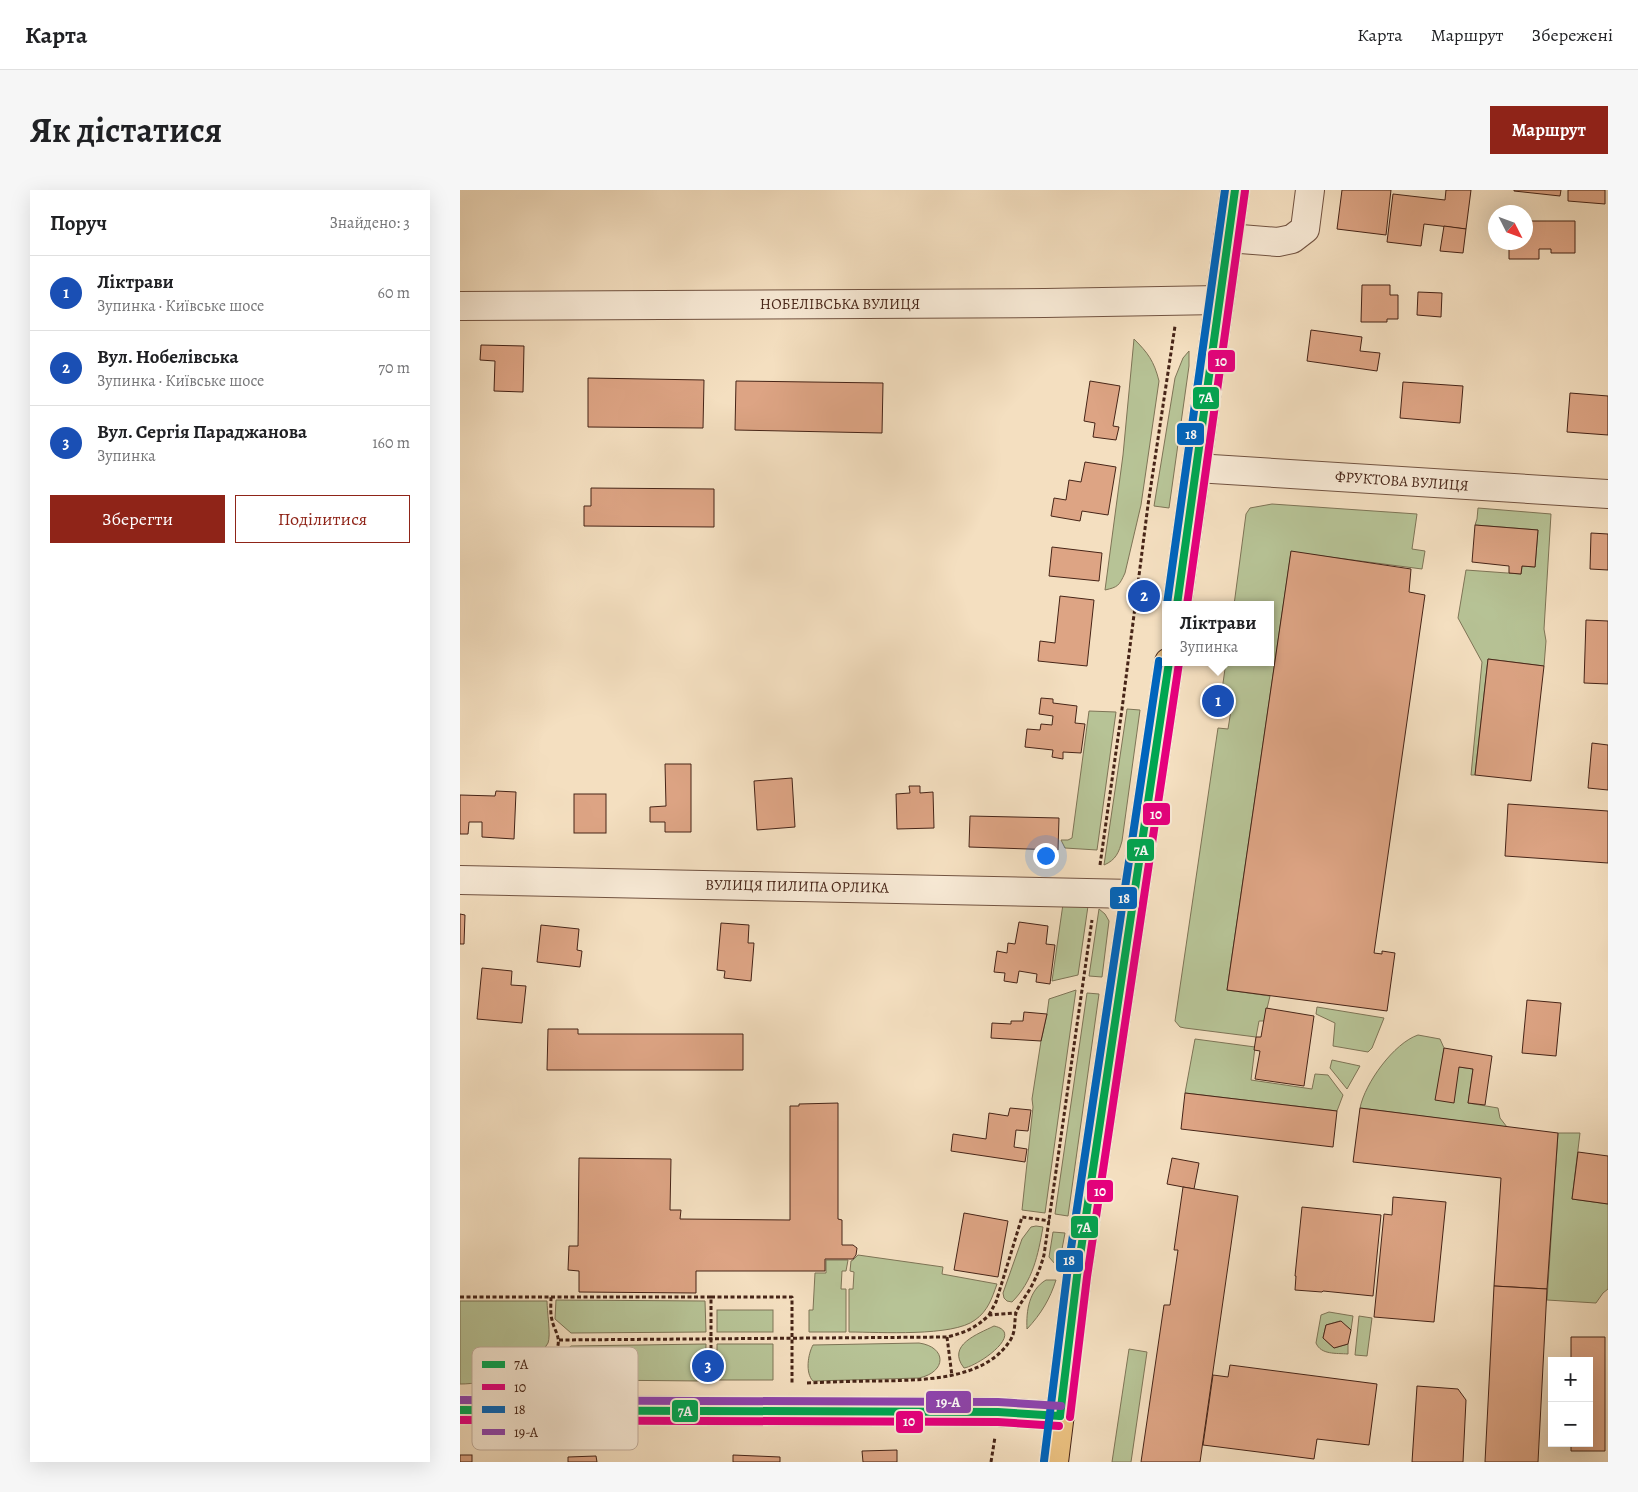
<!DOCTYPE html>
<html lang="uk">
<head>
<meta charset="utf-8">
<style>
  :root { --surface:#fff; --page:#f6f6f6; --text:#202124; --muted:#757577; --line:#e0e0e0; --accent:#8f2418 }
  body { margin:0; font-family:Alegreya,serif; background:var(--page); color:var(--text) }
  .controls { position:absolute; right:15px; bottom:15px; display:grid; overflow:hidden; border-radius:0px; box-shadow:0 5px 20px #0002 }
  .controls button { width:45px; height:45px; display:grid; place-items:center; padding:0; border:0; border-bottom:1px solid var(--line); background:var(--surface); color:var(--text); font:25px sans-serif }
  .compass { position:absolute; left:1028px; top:15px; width:45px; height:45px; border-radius:50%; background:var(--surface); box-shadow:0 5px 20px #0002; rotate:132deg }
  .you { position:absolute; left:585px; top:665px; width:18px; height:18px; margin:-12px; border:4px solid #fff; border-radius:50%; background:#1a73e8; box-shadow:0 0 0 8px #1a73e833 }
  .badge { display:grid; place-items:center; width:32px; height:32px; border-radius:50%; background:var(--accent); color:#fff; font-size:16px; font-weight:700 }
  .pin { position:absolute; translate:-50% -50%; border:2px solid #fff; box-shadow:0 1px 5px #0006 }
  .popup { position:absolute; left:702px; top:411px; width:112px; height:65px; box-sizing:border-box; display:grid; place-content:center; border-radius:0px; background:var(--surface); filter:drop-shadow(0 1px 4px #0005); font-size:16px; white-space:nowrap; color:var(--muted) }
  .popup b { font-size:19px; color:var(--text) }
  .popup::after { content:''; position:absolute; left:50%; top:100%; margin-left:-10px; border:10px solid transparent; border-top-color:var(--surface) }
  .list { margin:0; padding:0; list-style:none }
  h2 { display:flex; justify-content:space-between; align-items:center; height:65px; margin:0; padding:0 20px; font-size:21px }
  h2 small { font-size:16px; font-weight:400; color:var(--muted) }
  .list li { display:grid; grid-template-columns:32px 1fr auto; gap:15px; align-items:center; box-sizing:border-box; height:75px; padding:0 20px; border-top:1px solid var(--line) }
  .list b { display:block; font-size:19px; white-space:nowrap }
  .list p { margin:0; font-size:16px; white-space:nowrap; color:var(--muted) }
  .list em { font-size:16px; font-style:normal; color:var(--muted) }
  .actions { display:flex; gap:10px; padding:15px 20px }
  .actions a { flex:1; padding:11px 0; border:1px solid var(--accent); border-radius:0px; text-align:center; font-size:18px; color:var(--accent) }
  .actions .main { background:var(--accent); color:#fff }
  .map { position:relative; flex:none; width:1148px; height:1272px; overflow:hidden; border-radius:0px }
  header { display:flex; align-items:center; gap:30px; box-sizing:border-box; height:70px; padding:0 25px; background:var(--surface); border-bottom:1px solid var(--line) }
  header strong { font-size:24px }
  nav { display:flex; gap:28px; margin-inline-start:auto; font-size:18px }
  .intro { display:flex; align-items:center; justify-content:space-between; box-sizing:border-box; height:120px; padding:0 30px }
  h1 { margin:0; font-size:35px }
  .button { padding:12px 22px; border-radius:0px; background:var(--accent); color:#fff; font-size:18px; font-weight:700 }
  main { display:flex; gap:30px; padding:0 30px }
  aside { flex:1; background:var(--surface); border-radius:0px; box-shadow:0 5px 20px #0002 }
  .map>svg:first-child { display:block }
  .green { fill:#b7c396; stroke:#7e7456 }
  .building { fill:#dda484; stroke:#462417 }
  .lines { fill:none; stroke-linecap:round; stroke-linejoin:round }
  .minor-casing { stroke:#725341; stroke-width:30 }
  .major-casing { stroke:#462417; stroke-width:30 }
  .path { stroke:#462417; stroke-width:3; stroke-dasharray:4 2.5; stroke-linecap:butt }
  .minor { stroke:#f8ead6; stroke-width:28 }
  .major { stroke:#eac080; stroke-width:28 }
  .bus-1-casing { stroke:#f8ead6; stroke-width:11 }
  .bus-2-casing { stroke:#f8ead6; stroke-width:11 }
  .bus-3-casing { stroke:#f8ead6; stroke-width:11 }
  .bus-4-casing { stroke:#f8ead6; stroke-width:11 }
  .bus-1 { stroke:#00a651; stroke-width:8 }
  .bus-2 { stroke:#e5007d; stroke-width:8 }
  .bus-3 { stroke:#0065bd; stroke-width:8 }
  .bus-4 { stroke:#8e44ad; stroke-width:8 }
  .labels { text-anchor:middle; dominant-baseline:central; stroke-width:5; stroke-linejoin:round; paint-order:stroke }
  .street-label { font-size:15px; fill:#462417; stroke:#f8ead6 }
  .key { fill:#f8ead6; stroke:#c3af9d; stroke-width:1 }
  .key-label { font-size:14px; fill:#462417 }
  .line-badge { stroke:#f8ead6; stroke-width:2 }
  .badge-label { font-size:14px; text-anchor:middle; font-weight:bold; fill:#fff }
</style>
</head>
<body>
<header>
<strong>Карта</strong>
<nav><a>Карта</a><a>Маршрут</a><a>Збережені</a></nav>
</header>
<div class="intro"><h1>Як дістатися</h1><a class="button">Маршрут</a></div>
<main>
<aside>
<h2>Поруч<small>Знайдено: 3</small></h2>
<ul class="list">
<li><span class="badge" style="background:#1a4fb4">1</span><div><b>Ліктрави</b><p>Зупинка · Київське шосе</p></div><em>60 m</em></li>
<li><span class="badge" style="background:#1a4fb4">2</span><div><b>Вул. Нобелівська</b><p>Зупинка · Київське шосе</p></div><em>70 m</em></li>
<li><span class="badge" style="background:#1a4fb4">3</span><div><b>Вул. Сергія Параджанова</b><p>Зупинка</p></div><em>160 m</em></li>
</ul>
<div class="actions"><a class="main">Зберегти</a><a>Поділитися</a></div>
</aside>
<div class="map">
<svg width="1148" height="1272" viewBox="0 0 1148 1272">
  <rect width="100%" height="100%" fill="#f4dfc0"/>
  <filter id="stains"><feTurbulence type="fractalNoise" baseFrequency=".004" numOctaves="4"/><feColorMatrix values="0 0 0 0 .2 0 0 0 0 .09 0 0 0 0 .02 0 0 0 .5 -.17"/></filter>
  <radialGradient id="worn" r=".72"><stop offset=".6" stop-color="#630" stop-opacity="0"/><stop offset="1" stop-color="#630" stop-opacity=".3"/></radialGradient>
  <g class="green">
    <path d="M674,149C688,163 694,171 699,191L681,315L665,383C659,396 658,397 645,400L663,265Z"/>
    <path d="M729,161V176L709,318L694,316L715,188L723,168Z"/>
    <path d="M812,314L957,324L952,359L965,361L962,379L831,362L767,800L810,806L804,831H799L796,847L725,838L720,837L715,831L758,538L768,539L773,508L761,507L766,472H810V415H774L786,324L790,318Z"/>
    <path d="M1018,318L1091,324L1084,439L1086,451L1084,476L1028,469L1015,585H1011L1022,472L998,428L1006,380L1061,384L1062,376L1075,377L1078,340L1015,335L1017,329Z"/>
    <path d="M667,519L680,520L662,651C659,662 656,670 644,675Z"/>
    <path d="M629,521L656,522L637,660L605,658L601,650H608L612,648Z"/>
    <path d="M603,714L628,716L618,785L592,791Z"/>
    <path d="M639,719L645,724L649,731L642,787L629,786Z"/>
    <path d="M616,800L585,1023L562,1020L573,917L572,909L581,851L587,824L589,809Z"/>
    <path d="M627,803L639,804L608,1026L595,1024Z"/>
    <path d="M857,817L924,828L912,858L908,862L873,856L875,833L856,824Z"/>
    <path d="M958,845L980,849L984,858L976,910L999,877L1013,879L1008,913L1038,918L1040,928L1047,937L900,918C905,893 934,853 958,845Z"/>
    <path d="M735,849L795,857L791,890L852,899L855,884L868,885L883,905L877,921L725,903Z"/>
    <path d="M872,870L900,876L887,899L870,878Z"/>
    <path d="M1098,943H1120L1112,1009L1148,1014V1099L1143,1103L1136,1113L1087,1110Z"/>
    <path d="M576,1036L583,1037C578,1065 573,1091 552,1112L547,1111L544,1108L543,1103L562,1049L571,1037Z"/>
    <path d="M593,1042L605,1043L599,1075L595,1074L589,1067Z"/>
    <path d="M398,1065L483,1077L482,1084L537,1094C532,1108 528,1121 515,1130C493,1147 419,1142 389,1142V1099H393L394,1082L390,1081L391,1071L393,1070Z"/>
    <path d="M366,1070H388L386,1081H382L381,1099H386V1142H349V1120H353L355,1083H366Z"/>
    <path d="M586,1090H596C590,1109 581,1124 567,1139C566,1121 569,1100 586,1090Z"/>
    <path d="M96,1110L245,1111L246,1142L111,1143L95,1129Z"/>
    <path d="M0,1111H87C87,1121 91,1146 88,1153C85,1159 79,1163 74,1167C52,1184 28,1194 0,1194Z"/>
    <rect x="257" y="1120" width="56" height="22"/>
    <path d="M869,1122L893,1126L891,1140L880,1131L866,1135L863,1148L874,1158L888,1154V1164C876,1163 861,1165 856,1153L861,1125Z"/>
    <path d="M899,1126L912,1128L907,1166L895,1165Z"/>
    <path d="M534,1136C566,1143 518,1176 504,1178C486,1155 518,1144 534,1136Z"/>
    <path d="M459,1153C487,1157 487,1182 459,1188L353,1191C345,1183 348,1164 353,1155Z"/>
    <path d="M246,1154L245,1188L242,1191L132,1190C126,1190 118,1190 112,1187C102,1181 101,1163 111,1156Z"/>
    <path d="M257,1154H313V1190H259L257,1188Z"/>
    <path d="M669,1159L687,1162L671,1272H652Z"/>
  </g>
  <g class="building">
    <path d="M882,0H931L926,45L877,39Z"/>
    <path d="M986,0H1011L1006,39L964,34L961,56L927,52L933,4L985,10Z"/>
    <path d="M1054,0H1101L1100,6L1054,1Z"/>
    <path d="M1108,0H1145V14L1108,11Z"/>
    <path d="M1066,31H1115V63H1091V59H1079V69H1049V52H1066Z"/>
    <path d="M984,36L1006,39L1003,63L980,61Z"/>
    <path d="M902,95H930V105H938V129H927V132H901Z"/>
    <path d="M958,102L982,103L981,127L957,125Z"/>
    <path d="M851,140L902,147L900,161L920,163L917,181L847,171Z"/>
    <path d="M21,155L64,156L63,202L34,201L35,171L20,170Z"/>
    <path d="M128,188L244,190L243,238L128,237Z"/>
    <path d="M276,191L423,193L422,243L275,240Z"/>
    <path d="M630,191L660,196L653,236L659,237L656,250L633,247L635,233L624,231Z"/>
    <path d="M943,192L1003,196L1000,233L940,228Z"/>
    <path d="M1110,203L1148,206V245L1107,242Z"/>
    <path d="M625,272L656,277L648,325L622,321L620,331L591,326L594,308L606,310L609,290L621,292Z"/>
    <path d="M131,298L254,299V337L124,336V316H131Z"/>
    <path d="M1015,335L1078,340L1075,377L1062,376L1061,384L1049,383V376L1012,372Z"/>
    <path d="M1131,343L1148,344V380L1130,379Z"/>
    <path d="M592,357L642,363L639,391L589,386Z"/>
    <path d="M831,361L951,379L949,402L965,405L914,763L922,764V761L935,763L927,821L767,800Z"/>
    <path d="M600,406L634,410L627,476L578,471L580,451L595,453Z"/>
    <path d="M1126,430L1148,431V494L1124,493Z"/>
    <path d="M1028,469L1084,476L1071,591L1015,585Z"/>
    <path d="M581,508L593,509V513L617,516L615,533L625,534L621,563L603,562V569L592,567L593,560L565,557L567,539L580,540L581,534L592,535L593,526L579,524Z"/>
    <path d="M1132,553L1148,555V600L1128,598Z"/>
    <path d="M205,574H231V642H205V632H190V617L206,616Z"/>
    <path d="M332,588L335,637L297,640L294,591Z"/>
    <path d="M449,596H460V603L473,602L474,638L437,639L436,604L450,603Z"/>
    <path d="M36,601L56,602L54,649L22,647V632H9L8,644H0V605L35,606Z"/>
    <rect x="114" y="604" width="32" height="39"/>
    <path d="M1048,614L1148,621V673L1045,666Z"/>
    <path d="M510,626L599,628L598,660L509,657Z"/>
    <path d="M0,724L5,725L4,754H0Z"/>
    <path d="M559,732L588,736L586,754L595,755L590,794L576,792L577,784L559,781L557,793L544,791L545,783L534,782L537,761L547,763L548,753L555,754Z"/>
    <path d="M261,733L289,735L288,753H294L291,791L264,788L265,781L257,780Z"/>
    <path d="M81,735L119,739L117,760L122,761L120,777L77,772Z"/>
    <path d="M22,778L52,781L51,795L66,796L62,833L17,829Z"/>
    <path d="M1067,810L1101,813L1096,866L1062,863Z"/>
    <path d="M806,818L854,826L844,896L795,889L800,861L794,860L796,847H801Z"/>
    <path d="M564,822L587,824L581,851L531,848L532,833L551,834V831H563Z"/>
    <path d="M88,839H118V844H283V880H87Z"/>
    <path d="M984,858L1032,866L1025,915L1008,913L1013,879L999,877L994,913L975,910Z"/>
    <path d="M725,903L877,921L873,957L721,939Z"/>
    <path d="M378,913V1029L382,1030V1055H393L397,1058L396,1065L393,1069H365V1081H236V1103L119,1102V1081L108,1080L109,1056H118L119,968L211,969L210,1020H221L220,1029L330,1030V916H339V914Z"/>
    <path d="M550,918L571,920L568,941L556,940L554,957L567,959L565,972L491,961L493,944L526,949L529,923L548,926Z"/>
    <path d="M900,918L1098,943L1087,1099L1034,1096L1041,988L893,972Z"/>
    <path d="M1118,962L1148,966V1014L1112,1009Z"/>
    <path d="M712,968L739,973L734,999L707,994Z"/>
    <path d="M723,997L778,1006L740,1272H681L704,1115H710L718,1060H714Z"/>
    <path d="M933,1007L986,1012L974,1132L914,1127L924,1024L932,1025Z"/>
    <path d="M842,1017L921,1025L913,1106L863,1101L862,1102L835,1100L836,1086H835Z"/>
    <path d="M504,1023L548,1031L538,1087L494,1080Z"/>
    <path d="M1034,1096L1087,1099L1078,1272H1025Z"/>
    <path d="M881,1131L891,1140L888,1154L874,1158L863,1148L866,1135Z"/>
    <path d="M1111,1147H1145V1261H1111V1253H1129V1171H1111Z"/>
    <path d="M770,1175L917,1194L909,1255L857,1249L854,1269L743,1255L753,1185L768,1187Z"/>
    <path d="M957,1196L998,1199L1006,1210L1003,1272H952Z"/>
    <path d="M437,1260V1272H403L402,1261Z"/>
    <rect x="0" y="1265" width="12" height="7"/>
    <path d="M273,1265L320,1267V1272H273Z"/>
    <path d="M136,1266L137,1272H108V1267Z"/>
  </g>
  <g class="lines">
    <g class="minor-casing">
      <g id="minor">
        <path d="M768,48L818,52L832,49L845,39L850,0"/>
        <path d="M0,116L585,113L759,110"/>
        <path d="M736,278L1148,304"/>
        <path d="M0,690L674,704"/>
      </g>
    </g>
    <g class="major-casing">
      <g id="major">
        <path d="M717,415L775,0"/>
        <path d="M0,1220L538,1222L600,1226"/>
        <path d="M594,1272L617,1086L709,472"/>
      </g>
    </g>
    <g class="path">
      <path d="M640,675L662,519L688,315L715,136"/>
      <path d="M0,1107H251V1194"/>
      <path d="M251,1107H332V1193"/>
      <path d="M529,1125L536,1112L562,1027L590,1031"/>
      <path d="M487,1147L492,1186"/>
      <path d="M99,1150L487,1147C504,1143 516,1138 529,1125L556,1123"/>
      <path d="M93,1166C91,1178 94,1186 103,1194"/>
      <path d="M55,1193C70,1186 102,1169 98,1148C97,1142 93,1136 92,1130C90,1123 91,1114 91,1107"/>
      <path d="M347,1193C371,1192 395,1191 419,1191C461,1190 526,1191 551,1149C556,1140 554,1132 556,1123C559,1114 567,1105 571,1097C577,1086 581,1076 584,1065L632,730"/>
      <path d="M531,1272L535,1247"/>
    </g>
    <use href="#minor" class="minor"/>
    <use href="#major" class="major"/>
    <g class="bus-1-casing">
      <g id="bus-1">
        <path d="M717,415L775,0"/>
        <path d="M0,1220L538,1222L600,1226"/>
        <path d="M600,1226L617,1086L709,472"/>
      </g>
    </g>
    <g class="bus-2-casing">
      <g id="bus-2">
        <path d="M727,415L785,1"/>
        <path d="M610,1227L627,1087L719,473"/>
        <path d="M0,1230L538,1232L599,1236"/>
      </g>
    </g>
    <g class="bus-3-casing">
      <g id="bus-3">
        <path d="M707,414L765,0"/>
        <path d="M584,1271L607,1085L699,471"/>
      </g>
    </g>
    <g class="bus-4-casing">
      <path id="bus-4" d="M0,1210L538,1212L601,1216"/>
    </g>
    <use href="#bus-1" class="bus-1"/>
    <use href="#bus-2" class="bus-2"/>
    <use href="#bus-3" class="bus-3"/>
    <use href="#bus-4" class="bus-4"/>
  </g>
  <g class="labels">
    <g class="street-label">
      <text x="380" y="114">НОБЕЛІВСЬКА ВУЛИЦЯ</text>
      <text transform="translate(942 291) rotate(4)">ФРУКТОВА ВУЛИЦЯ</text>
      <text transform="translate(337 696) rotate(1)">ВУЛИЦЯ ПИЛИПА ОРЛИКА</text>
    </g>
  </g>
  <rect x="12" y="1157" width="166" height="103" rx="8" class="key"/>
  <rect x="22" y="1171" width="23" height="7" fill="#00a651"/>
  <rect x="22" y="1194" width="23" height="6" fill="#e5007d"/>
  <rect x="22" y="1216" width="23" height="7" fill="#0065bd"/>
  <rect x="22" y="1239" width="23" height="6" fill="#8e44ad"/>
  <g class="key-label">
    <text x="54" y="1179">7А</text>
    <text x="54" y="1202">10</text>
    <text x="54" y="1224">18</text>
    <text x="54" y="1247">19-А</text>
  </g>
  <g class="line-badge">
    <rect x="747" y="159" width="29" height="24" rx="5" fill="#e5007d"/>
    <rect x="732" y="196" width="28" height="24" rx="5" fill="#00a651"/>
    <rect x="716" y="232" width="29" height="24" rx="5" fill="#0065bd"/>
    <rect x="682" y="612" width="29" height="24" rx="5" fill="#e5007d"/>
    <rect x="666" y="648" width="29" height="24" rx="5" fill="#00a651"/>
    <rect x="649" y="696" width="29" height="24" rx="5" fill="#0065bd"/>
    <rect x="626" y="989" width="28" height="24" rx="5" fill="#e5007d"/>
    <rect x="610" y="1025" width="29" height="24" rx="5" fill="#00a651"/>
    <rect x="595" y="1059" width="29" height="24" rx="5" fill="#0065bd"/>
    <rect x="465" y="1200" width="47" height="24" rx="5" fill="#8e44ad"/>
    <rect x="211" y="1209" width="28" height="24" rx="5" fill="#00a651"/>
    <rect x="435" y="1220" width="29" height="24" rx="5" fill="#e5007d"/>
  </g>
  <g class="badge-label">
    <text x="761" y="176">10</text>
    <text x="746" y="212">7А</text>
    <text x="731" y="249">18</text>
    <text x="696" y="629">10</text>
    <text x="681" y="665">7А</text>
    <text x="664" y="713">18</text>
    <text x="640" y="1006">10</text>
    <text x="624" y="1042">7А</text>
    <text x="609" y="1075">18</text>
    <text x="488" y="1217">19-А</text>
    <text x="225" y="1226">7А</text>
    <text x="449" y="1236">10</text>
  </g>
  <rect width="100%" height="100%" filter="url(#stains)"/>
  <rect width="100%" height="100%" fill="url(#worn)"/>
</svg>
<div class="controls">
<button>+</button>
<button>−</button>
</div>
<svg class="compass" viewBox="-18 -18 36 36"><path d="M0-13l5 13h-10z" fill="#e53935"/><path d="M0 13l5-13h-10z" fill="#757577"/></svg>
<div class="you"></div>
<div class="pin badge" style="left:758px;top:511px;background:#1a4fb4">1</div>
<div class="popup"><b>Ліктрави</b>Зупинка</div>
<div class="pin badge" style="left:684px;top:406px;background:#1a4fb4">2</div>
<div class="pin badge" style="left:248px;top:1176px;background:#1a4fb4">3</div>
</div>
</main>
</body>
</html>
